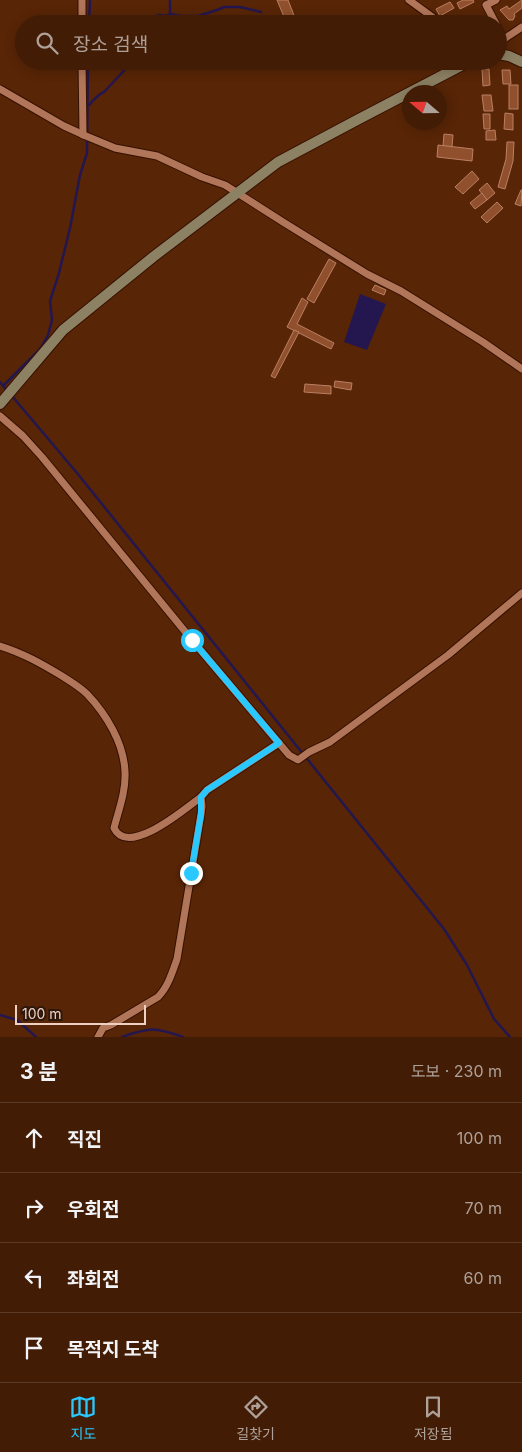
<!DOCTYPE html>
<html lang="ko">
<head>
<meta charset="utf-8">
<style>
  :root { --surface:#421c04; --page:#49250e; --text:#f1f3f6; --muted:#aea19a; --line:#5a3a26; --accent:#29c8ff }
  body { margin:0; font-family:Inter,"Noto Sans KR",sans-serif; background:var(--page); color:var(--text) }
  .compass { position:absolute; left:402px; top:85px; width:45px; height:45px; border-radius:50%; background:var(--surface); box-shadow:0 2px 12px #0003; rotate:290deg }
  .scale { position:absolute; left:15px; bottom:12px; width:131px; box-sizing:border-box; padding-left:5px; border:2px solid #f0d0c0; border-top:0; font-size:14px; line-height:18px; white-space:nowrap; color:#f0d0c0; -webkit-text-stroke:4px #2d170b; paint-order:stroke }
  .stop { position:absolute; width:15px; height:15px; margin:-11px; border:4px solid #29c8ff; border-radius:50%; background:#fff }
  .stop.end { background:#29c8ff; border-color:#fff; box-shadow:0 1px 5px #0008 }
  .list { margin:0; padding:0; list-style:none }
  h2 { display:flex; justify-content:space-between; align-items:center; height:65px; margin:0; padding:0 20px; font-size:21px }
  h2 small { font-size:16px; font-weight:400; color:var(--muted) }
  .list li { display:grid; grid-template-columns:32px 1fr auto; gap:15px; align-items:center; box-sizing:border-box; height:70px; padding:0 20px; border-top:1px solid var(--line) }
  .list b { display:block; font-size:19px; white-space:nowrap }
  .list em { font-size:16px; font-style:normal; color:var(--muted) }
  .icon { flex:none; width:28px; height:28px; fill:none; stroke:currentColor; stroke-width:2; stroke-linecap:round; stroke-linejoin:round }
  .map { position:relative; flex:none; width:522px; height:1037px; overflow:hidden }
  .search { position:absolute; background:var(--surface); box-shadow:0 2px 12px #0003; left:15px; right:15px; top:15px; height:55px; display:flex; align-items:center; gap:12px; box-sizing:border-box; padding:0 18px; border-radius:28px; color:var(--muted); font-size:19px }
  .sheet { height:345px; background:var(--surface) }
  nav { display:flex; justify-content:space-around; align-items:center; box-sizing:border-box; height:70px; border-top:1px solid var(--line); background:var(--surface); font-size:14px; color:var(--muted) }
  nav a { display:grid; justify-items:center; gap:2px }
  nav .on { color:var(--accent) }
  .map>svg:first-child { display:block }
  .water { fill:#24174f }
  .lines { fill:none; stroke-linecap:round; stroke-linejoin:round }
  .stream { stroke:#24174f; stroke-width:2.5 }
  .building { fill:#90502d; stroke:#bb8062 }
  .street-casing { stroke:#361000; stroke-width:9 }
  .secondary-casing { stroke:#361000; stroke-width:12 }
  .street { stroke:#b17659; stroke-width:7 }
  .secondary { stroke:#8d8163; stroke-width:10 }
  .route { stroke:#29c8ff; stroke-width:6 }
</style>
</head>
<body>
<div class="map">
<svg width="522" height="1037" viewBox="0 0 522 1037">
  <rect width="100%" height="100%" fill="#582506"/>
  <path class="water" d="M360,294L386,304L367,350L344,342Z"/>
  <g class="lines">
    <g class="stream">
      <path d="M170,13V0"/>
      <path d="M89,24L90,0"/>
      <path d="M150,24L154,17L159,15L166,16L170,14L181,16H198L217,10L224,7H240L261,12"/>
      <path d="M89,105C94,100 97,95 104,92L133,61"/>
      <path d="M0,382L8,392"/>
      <path d="M3,386L40,349L48,335L52,320L50,301L59,273L70,228L80,175L87,153L88,61"/>
      <path d="M12,396L77,473L444,929L467,965L494,1019L510,1037"/>
      <path d="M0,1015L17,1020L36,1037"/>
      <path d="M122,1037C150,1027 155,1027 183,1037"/>
    </g>
  </g>
  <g class="building">
    <path d="M277,0H288L297,23L287,24Z"/>
    <path d="M463,0H473L474,2L460,9L457,3Z"/>
    <path d="M522,0V8L514,14L515,16L513,20H509L500,10L507,6L509,9Z"/>
    <path d="M450,2L454,8L440,16L436,9Z"/>
    <path d="M483,17L487,23L475,24L473,22Z"/>
    <path d="M482,69H489L490,85L483,86Z"/>
    <path d="M502,70H510L511,84H503Z"/>
    <rect x="509" y="85" width="9" height="24"/>
    <path d="M482,95H491L493,111H484Z"/>
    <path d="M505,113L513,114V130L504,129Z"/>
    <path d="M483,114H490V129H484Z"/>
    <path d="M495,130L496,140H486V131Z"/>
    <path d="M444,134L453,135L452,147L443,146Z"/>
    <path d="M507,142H514L513,161L505,189L498,187L506,159Z"/>
    <path d="M438,145L473,149L472,161L437,157Z"/>
    <path d="M472,171L479,179L463,194L455,187Z"/>
    <path d="M487,183L495,193L487,200L479,190Z"/>
    <path d="M521,190H522L521,206L515,204Z"/>
    <path d="M482,193L487,200L475,209L470,203Z"/>
    <path d="M497,202L503,208L487,223L481,217Z"/>
    <path d="M329,259L336,263L314,303L307,299Z"/>
    <path d="M375,285L386,290L384,295L372,290Z"/>
    <path d="M302,298L308,302L297,324L334,343L331,349L287,327Z"/>
    <path d="M294,330L299,332L275,378L271,376Z"/>
    <path d="M335,381L352,383L351,390L334,387Z"/>
    <path d="M305,384L331,386V394L304,392Z"/>
  </g>
  <g class="lines">
    <g class="street-casing">
      <g id="street">
        <path d="M409,0L442,24"/>
        <path d="M496,0L486,5L496,24"/>
        <path d="M82,24V0"/>
        <path d="M498,28L503,39"/>
        <path d="M498,46L501,41L522,27"/>
        <path d="M82,61L83,135"/>
        <path d="M0,89L64,126L86,136L115,148L157,156L202,177L225,185L283,222L367,274L401,291L483,342L522,369"/>
        <path d="M0,416L23,436L42,457L192,640L289,755L298,760L309,752L330,742L448,655L522,593"/>
        <path d="M0,646C23,653 42,664 62,676C70,681 80,687 87,694C106,714 124,743 125,772C126,791 119,809 114,828C128,858 186,808 201,797"/>
        <path d="M98,1037L103,1028L111,1025L158,997C168,987 172,973 177,959L201,814L202,806L201,797L207,790L279,743"/>
      </g>
    </g>
    <g class="secondary-casing">
      <g id="secondary">
        <path d="M498,54L509,56L522,62"/>
        <path d="M0,404L63,330L153,257L278,162L357,120L470,61"/>
      </g>
    </g>
    <use href="#street" class="street"/>
    <use href="#secondary" class="secondary"/>
  </g>
  <g class="lines">
    <path class="route" d="M191,873L201,814V797L207,790L279,743L192,640"/>
  </g>
</svg>
<svg class="compass" viewBox="-18 -18 36 36"><path d="M0-13l5 13h-10z" fill="#e53935"/><path d="M0 13l5-13h-10z" fill="#aea19a"/></svg>
<div class="scale">100 m</div>
<div class="stop" style="left:192px;top:640px"></div>
<div class="stop end" style="left:191px;top:873px"></div>
<div class="search"><svg class="icon" aria-label="search" viewBox="0 0 24 24"><circle cx="10" cy="10" r="6"/><path d="M15 15l6 6"/></svg>장소 검색</div>
</div>
<section class="sheet">
<h2>3 분<small>도보 · 230 m</small></h2>
<ul class="list">
<li><svg class="icon" aria-label="ahead" viewBox="0 0 24 24"><path d="M12 20V5M6 11l6-6 6 6"/></svg><div><b>직진</b></div><em>100 m</em></li>
<li><svg class="icon" aria-label="right" viewBox="0 0 24 24"><path d="M7 20v-9h11M14 6l5 5-5 5"/></svg><div><b>우회전</b></div><em>70 m</em></li>
<li><svg class="icon" aria-label="left" viewBox="0 0 24 24"><path d="M17 20v-9H6M10 6l-5 5 5 5"/></svg><div><b>좌회전</b></div><em>60 m</em></li>
<li><svg class="icon" aria-label="arrive" viewBox="0 0 24 24"><path d="M6 21V4h12l-3 4 3 4H6"/></svg><div><b>목적지 도착</b></div></li>
</ul>
</section>
<nav>
<a class="on"><svg class="icon" aria-label="map" viewBox="0 0 24 24"><path d="M3 6l6-2 6 2 6-2v14l-6 2-6-2-6 2zM9 4v14M15 6v14"/></svg>지도</a>
<a><svg class="icon" aria-label="directions" viewBox="0 0 24 24"><path d="M12 3l9 9-9 9-9-9zM9 14v-3h6M13 9l2 2-2 2"/></svg>길찾기</a>
<a><svg class="icon" aria-label="saved" viewBox="0 0 24 24"><path d="M7 4h10v16l-5-4-5 4z"/></svg>저장됨</a>
</nav>
</body>
</html>
